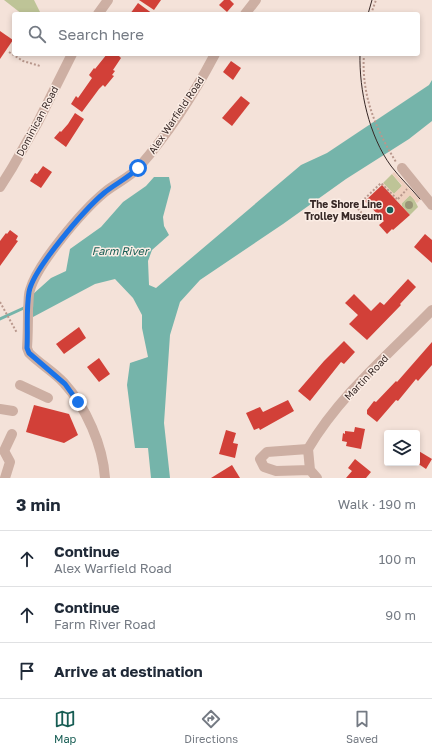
<!DOCTYPE html>
<html lang="en">
<head>
<meta charset="utf-8">
<style>
  :root { --surface:#fff; --page:#f2f2f3; --text:#1f2937; --muted:#747a83; --line:#e0e1e3; --accent:#175d54 }
  body { margin:0; font-family:"Golos Text",sans-serif; background:var(--page); color:var(--text) }
  .controls { position:absolute; right:12px; bottom:12px; display:grid; overflow:hidden; border-radius:4px; box-shadow:0 2px 6px #0003 }
  .controls button { width:36px; height:36px; display:grid; place-items:center; padding:0; border:0; border-bottom:1px solid var(--line); background:var(--surface); color:var(--text); font:20px sans-serif }
  .stop { position:absolute; width:12px; height:12px; margin:-9px; border:3px solid #1a73e8; border-radius:50%; background:#fff }
  .stop.end { background:#1a73e8; border-color:#fff; box-shadow:0 1px 4px #0008 }
  .list { margin:0; padding:0; list-style:none }
  h2 { display:flex; justify-content:space-between; align-items:center; height:52px; margin:0; padding:0 16px; font-size:17px }
  h2 small { font-size:13px; font-weight:400; color:var(--muted) }
  .list li { display:grid; grid-template-columns:26px 1fr auto; gap:12px; align-items:center; box-sizing:border-box; height:56px; padding:0 16px; border-top:1px solid var(--line) }
  .list b { display:block; font-size:15px; white-space:nowrap }
  .list p { margin:0; font-size:13px; white-space:nowrap; color:var(--muted) }
  .list em { font-size:13px; font-style:normal; color:var(--muted) }
  .icon { flex:none; width:22px; height:22px; fill:none; stroke:currentColor; stroke-width:2; stroke-linecap:round; stroke-linejoin:round }
  .map { position:relative; flex:none; width:432px; height:478px; overflow:hidden }
  .search { position:absolute; background:var(--surface); box-shadow:0 2px 6px #0003; left:12px; right:12px; top:12px; height:44px; display:flex; align-items:center; gap:10px; box-sizing:border-box; padding:0 14px; border-radius:4px; color:var(--muted); font-size:15px }
  .sheet { height:220px; background:var(--surface) }
  nav { display:flex; justify-content:space-around; align-items:center; box-sizing:border-box; height:56px; border-top:1px solid var(--line); background:var(--surface); font-size:11px; color:var(--muted) }
  nav a { display:grid; justify-items:center; gap:2px }
  nav .on { color:var(--accent) }
  .map>svg:first-child { display:block }
  .green { fill:#bec497 }
  .plaza { fill:#eecfbe }
  .water { fill:#75b4aa }
  .lines { fill:none; stroke-linecap:round; stroke-linejoin:round }
  .stream { stroke:#75b4aa; stroke-width:3 }
  .building { fill:#d24038 }
  .path { stroke:#b9988d; stroke-width:2; stroke-dasharray:2 2; stroke-linecap:butt }
  .minor { stroke:#cdafa3; stroke-width:10 }
  .tram { stroke:#372826; stroke-width:1 }
  .tree { fill:#999677 }
  .route { stroke:#1a73e8; stroke-width:5 }
  .poi-dot { fill:#175d54; stroke:#fbede5; stroke-width:1.5 }
  .labels { text-anchor:middle; dominant-baseline:central; stroke-width:3; stroke-linejoin:round; paint-order:stroke }
  .street-label { font-size:10px; fill:#372826; stroke:#fbede5 }
  .poi-label { font-size:10px; font-weight:bold; fill:#372826; stroke:#fbede5; text-anchor:end }
  .water-label { font-size:11px; font-style:italic; fill:#175d54; stroke:#fbede5 }
</style>
</head>
<body>
<div class="map">
<svg width="432" height="478" viewBox="0 0 432 478">
  <rect width="100%" height="100%" fill="#f4e2d9"/>
  <g class="green">
    <path d="M4,0H34L41,14H22Z"/>
    <path d="M392,174L402,186L394,194L383,183Z"/>
    <path d="M410,195L414,199L418,207L410,215L402,206V203Z"/>
  </g>
  <path class="plaza" d="M394,172L420,200L417,203L410,195L402,203V206L382,185L383,183L394,194L401,187L402,185L392,174Z"/>
  <path class="water" d="M432,80V121L409,139L346,179L283,224L200,280L180,302L170,335L164,423L170,478H151L148,448H135L127,385L130,363L148,357L142,328V315L133,298L115,279L95,284L33,317L32,295L51,278L66,271L70,249L101,227L123,202L146,186L154,177H169L171,187L163,217L164,226L169,235L152,250L148,261L149,285L156,288L301,165L327,153L429,85Z"/>
  <g class="lines">
    <path class="stream" d="M0,319L26,307"/>
  </g>
  <g class="building">
    <path d="M139,0H161L154,10Z"/>
    <path d="M224,0H230L234,4L227,12L219,5Z"/>
    <path d="M138,3L153,14H130Z"/>
    <path d="M0,31L13,40L0,59Z"/>
    <path d="M107,54H117L121,58L113,70L115,71L112,75L114,76L105,87L103,85L99,89L82,112L71,104L76,96L78,98L92,78L89,75L94,68L95,69Z"/>
    <path d="M231,61L241,68L233,80L223,72Z"/>
    <path d="M241,96L250,103L232,126L222,118Z"/>
    <path d="M75,113L84,119L66,147L54,138L60,131L61,132L68,124Z"/>
    <path d="M43,166L52,172L41,188L30,181L35,173L37,174Z"/>
    <path d="M382,185L410,215L393,230L392,229L387,234L379,225L384,221L365,201Z"/>
    <path d="M10,230L18,236L16,240L18,241L0,266V241L6,233L7,234Z"/>
    <path d="M425,234L432,240V263L414,247Z"/>
    <path d="M408,279L416,287L400,304L401,305L367,340L349,324L358,315L345,303L354,294L371,311L380,302L384,305Z"/>
    <path d="M79,327L86,338L64,354L56,344Z"/>
    <path d="M344,341L355,352L344,364L341,362L310,401L298,391L324,361Z"/>
    <path d="M432,342V365L418,381L416,379L398,401L396,400L377,422L367,414V410L374,401L376,402L396,381L397,382Z"/>
    <path d="M99,358L110,374L99,382L87,367Z"/>
    <path d="M288,400L294,411L260,430L259,428L254,430L246,413L260,407L263,412Z"/>
    <path d="M34,405L69,414L78,435L64,443L26,432Z"/>
    <path d="M355,427L365,429L361,449L346,446L347,442L342,441L343,433L345,434V431L354,432Z"/>
    <path d="M226,430L236,433L233,443L238,444L235,458L219,454Z"/>
    <path d="M417,450L432,459L426,469L417,463Z"/>
    <path d="M355,459L371,472L366,478H346L352,471L348,468Z"/>
    <path d="M232,465L240,478H211Z"/>
  </g>
  <g class="lines">
    <g class="path">
      <path d="M371,14L376,0"/>
      <path d="M9,52L23,61L40,66"/>
      <path d="M364,54C361,94 375,128 396,162"/>
      <path d="M398,199L407,189"/>
      <path d="M359,217L361,212L356,207L381,183L397,199"/>
      <path d="M0,302L17,333"/>
    </g>
    <g class="minor">
      <path d="M98,14L108,0"/>
      <path d="M245,14L256,0"/>
      <path d="M402,168L432,205"/>
      <path d="M0,187L12,168L38,122L72,54"/>
      <path d="M20,385L48,398"/>
      <path d="M0,409L13,411"/>
      <path d="M308,449C339,396 389,354 432,310"/>
      <path d="M310,470L276,471L264,467L260,459L267,452L308,449L310,470L317,478"/>
      <path d="M5,478L10,462L4,451L12,434"/>
      <path d="M105,478C103,446 86,407 64,383C54,372 40,364 29,353L27,348C28,334 28,321 28,308C29,302 28,296 30,290C37,264 83,210 105,192C116,183 129,178 139,167C169,133 194,94 215,54"/>
    </g>
    <g class="tram">
      <path d="M368,14L372,0"/>
      <path d="M360,54C359,90 369,136 391,166C400,178 411,188 420,199"/>
    </g>
  </g>
  <circle class="tree" cx="409" cy="205" r="4"/>
  <g class="lines">
    <path class="route" d="M78,402L65,384L29,353L27,348C28,330 26,310 29,292C33,269 85,209 104,193C115,184 128,178 138,168"/>
  </g>
  <circle class="poi-dot" cx="390" cy="210" r="4"/>
  <g class="labels">
    <g class="street-label">
      <text transform="translate(176 115) rotate(-56)">Alex Warfield Road</text>
      <text transform="translate(37 121) rotate(-62)">Dominican Road</text>
      <text transform="translate(366 377) rotate(-46)">Martin Road</text>
    </g>
    <g class="poi-label">
      <text x="382" y="204">The Shore Line<tspan x="382" dy="12">Trolley Museum</tspan></text>
    </g>
    <g class="water-label">
      <text x="120" y="250">Farm River</text>
    </g>
  </g>
</svg>
<div class="controls">
<button><svg class="icon" aria-label="layers" viewBox="0 0 24 24"><path d="M12 4l9 5-9 5-9-5zM3 14l9 5 9-5"/></svg></button>
</div>
<div class="stop" style="left:138px;top:168px"></div>
<div class="stop end" style="left:78px;top:402px"></div>
<div class="search"><svg class="icon" aria-label="search" viewBox="0 0 24 24"><circle cx="10" cy="10" r="6"/><path d="M15 15l6 6"/></svg>Search here</div>
</div>
<section class="sheet">
<h2>3 min<small>Walk · 190 m</small></h2>
<ul class="list">
<li><svg class="icon" aria-label="ahead" viewBox="0 0 24 24"><path d="M12 20V5M6 11l6-6 6 6"/></svg><div><b>Continue</b><p>Alex Warfield Road</p></div><em>100 m</em></li>
<li><svg class="icon" aria-label="ahead" viewBox="0 0 24 24"><path d="M12 20V5M6 11l6-6 6 6"/></svg><div><b>Continue</b><p>Farm River Road</p></div><em>90 m</em></li>
<li><svg class="icon" aria-label="arrive" viewBox="0 0 24 24"><path d="M6 21V4h12l-3 4 3 4H6"/></svg><div><b>Arrive at destination</b></div></li>
</ul>
</section>
<nav>
<a class="on"><svg class="icon" aria-label="map" viewBox="0 0 24 24"><path d="M3 6l6-2 6 2 6-2v14l-6 2-6-2-6 2zM9 4v14M15 6v14"/></svg>Map</a>
<a><svg class="icon" aria-label="directions" viewBox="0 0 24 24"><path d="M12 3l9 9-9 9-9-9zM9 14v-3h6M13 9l2 2-2 2"/></svg>Directions</a>
<a><svg class="icon" aria-label="saved" viewBox="0 0 24 24"><path d="M7 4h10v16l-5-4-5 4z"/></svg>Saved</a>
</nav>
</body>
</html>
